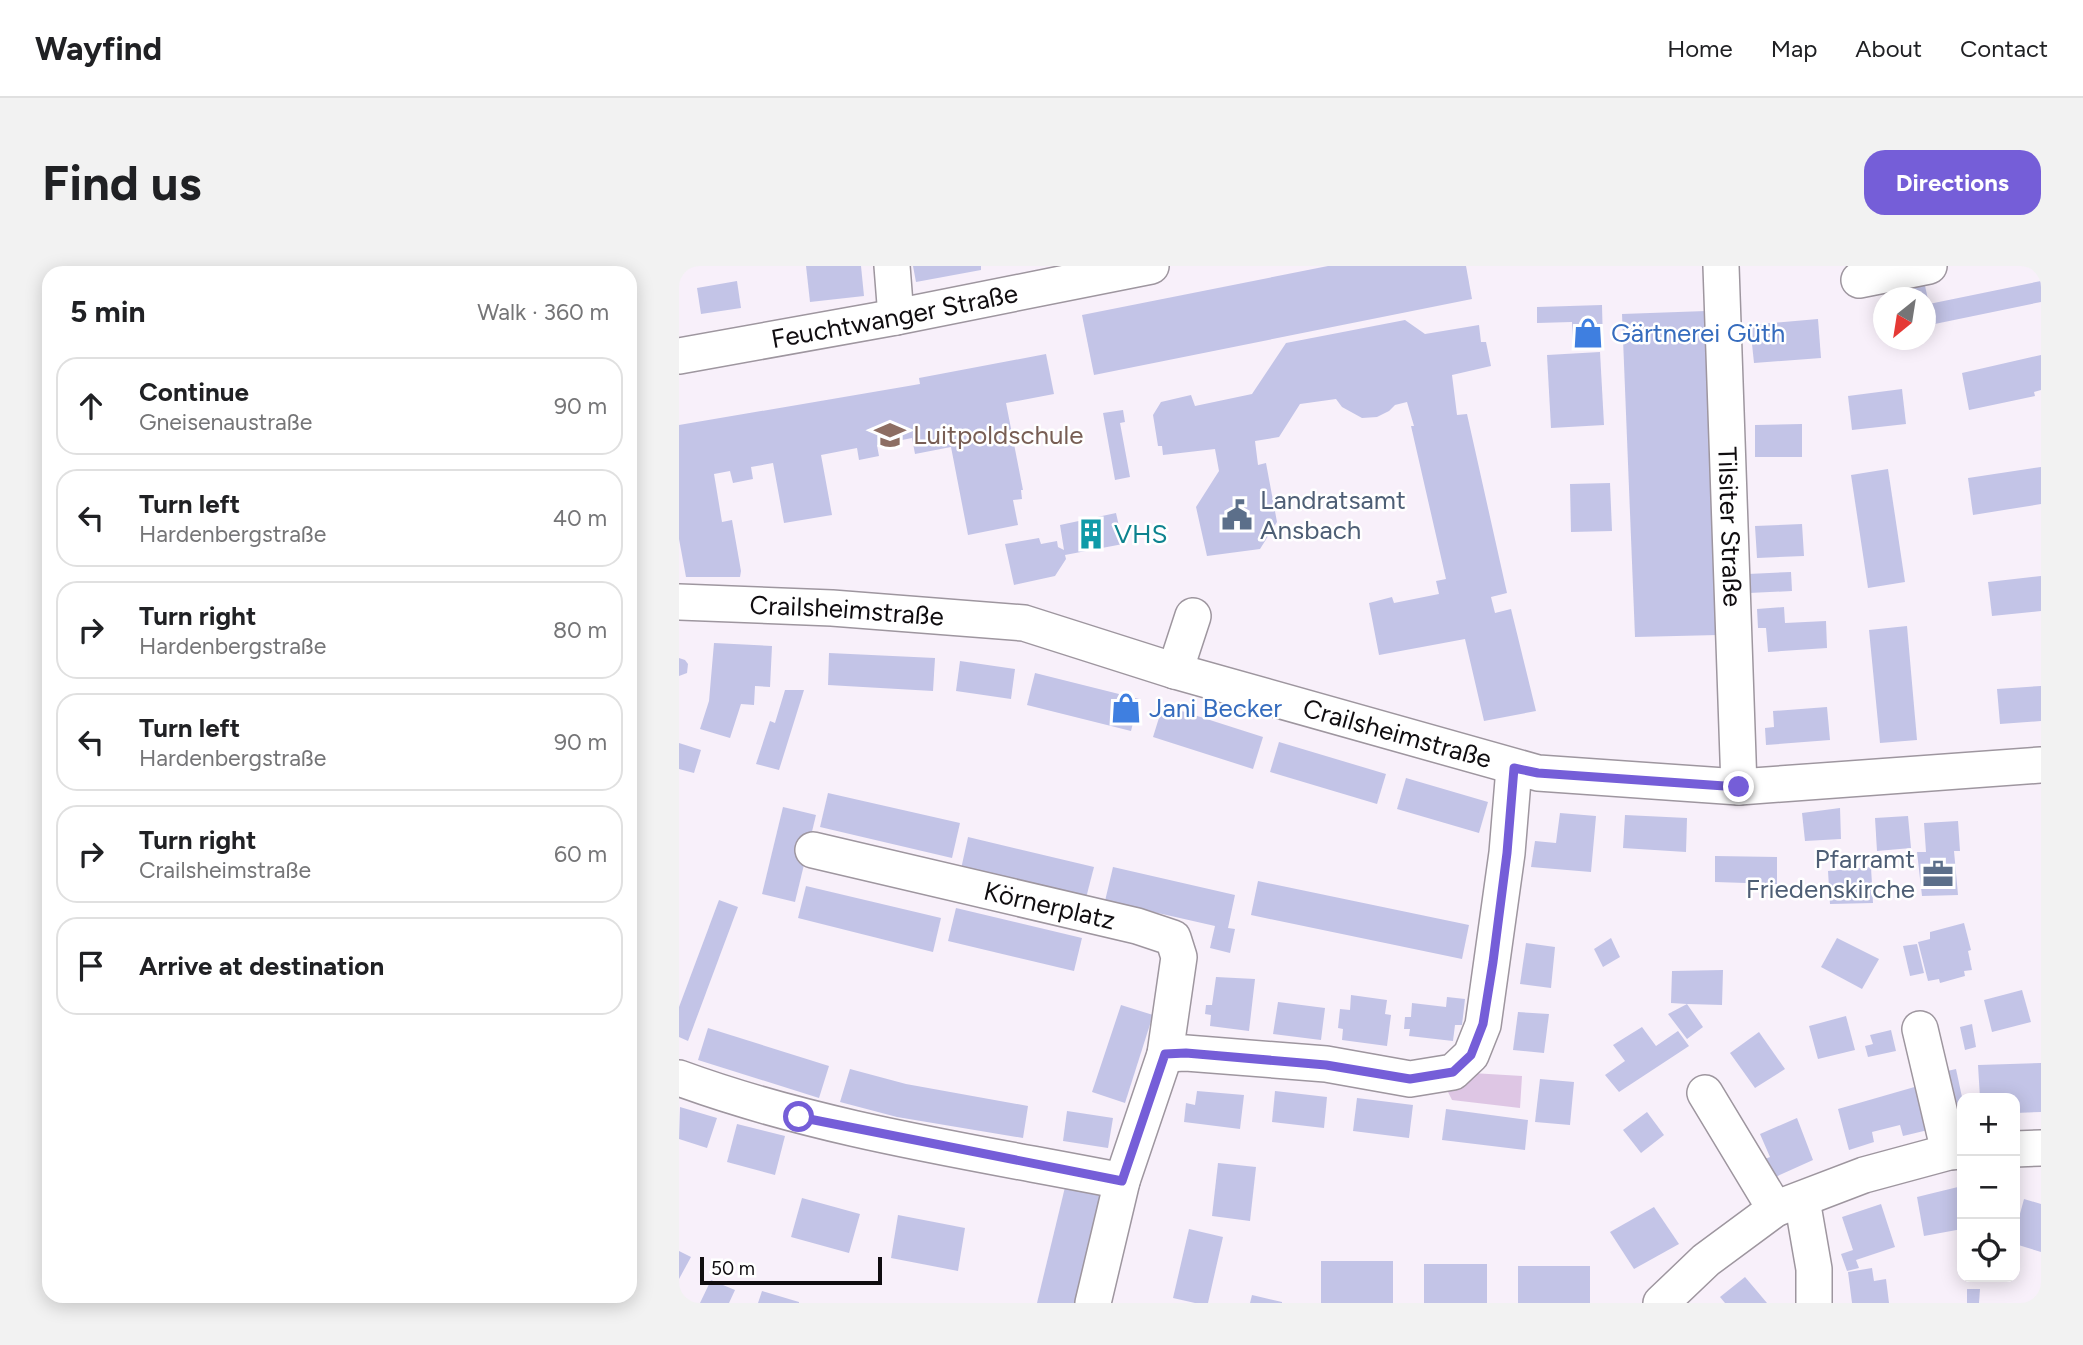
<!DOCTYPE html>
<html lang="en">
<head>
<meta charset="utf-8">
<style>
  :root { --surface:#fff; --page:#f2f2f2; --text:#202124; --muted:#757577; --line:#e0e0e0; --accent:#755ed8 }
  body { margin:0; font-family:Figtree,sans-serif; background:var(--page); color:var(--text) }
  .controls { position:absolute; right:21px; bottom:21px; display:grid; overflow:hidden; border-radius:14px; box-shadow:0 4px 18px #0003 }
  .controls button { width:63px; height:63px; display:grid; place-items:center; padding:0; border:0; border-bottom:2px solid var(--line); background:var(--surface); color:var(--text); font:35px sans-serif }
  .compass { position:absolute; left:1194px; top:21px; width:63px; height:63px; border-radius:50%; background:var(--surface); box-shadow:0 4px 18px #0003; rotate:210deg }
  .scale { position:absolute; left:21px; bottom:18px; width:182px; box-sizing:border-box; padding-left:7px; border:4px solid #100d10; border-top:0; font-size:19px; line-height:24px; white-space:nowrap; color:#100d10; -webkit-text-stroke:5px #fff; paint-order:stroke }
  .stop { position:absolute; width:21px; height:21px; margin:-16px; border:5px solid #755ed8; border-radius:50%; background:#fff }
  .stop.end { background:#755ed8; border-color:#fff; box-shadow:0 2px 7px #0008 }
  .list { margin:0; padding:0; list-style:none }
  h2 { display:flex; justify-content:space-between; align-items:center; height:91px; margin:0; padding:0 28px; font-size:30px }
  h2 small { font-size:23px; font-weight:400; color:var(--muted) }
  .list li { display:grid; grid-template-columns:46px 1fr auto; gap:21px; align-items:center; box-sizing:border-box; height:98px; margin:0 14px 14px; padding:0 14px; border:2px solid var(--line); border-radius:21px }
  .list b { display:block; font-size:26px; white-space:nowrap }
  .list p { margin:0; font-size:23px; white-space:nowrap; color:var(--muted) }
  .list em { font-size:23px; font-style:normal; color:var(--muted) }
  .icon { flex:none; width:38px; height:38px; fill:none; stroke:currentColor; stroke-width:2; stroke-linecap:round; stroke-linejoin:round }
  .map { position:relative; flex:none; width:1362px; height:1037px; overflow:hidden; border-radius:21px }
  header { display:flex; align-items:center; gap:42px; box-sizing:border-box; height:98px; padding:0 35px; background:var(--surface); border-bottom:2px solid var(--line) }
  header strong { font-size:33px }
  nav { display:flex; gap:38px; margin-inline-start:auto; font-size:24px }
  .intro { display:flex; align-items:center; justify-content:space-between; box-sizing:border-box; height:168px; padding:0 42px }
  h1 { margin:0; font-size:49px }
  .button { padding:18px 32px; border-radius:21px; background:var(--accent); color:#fff; font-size:24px; font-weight:700 }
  main { display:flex; gap:42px; padding:0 42px }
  aside { flex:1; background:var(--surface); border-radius:21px; box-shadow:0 4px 18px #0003 }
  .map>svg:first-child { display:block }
  .green { fill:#dec6e4 }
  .building { fill:#c3c4e7 }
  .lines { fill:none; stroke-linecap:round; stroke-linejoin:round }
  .minor-casing { stroke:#9e969f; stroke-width:38 }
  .minor { stroke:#fff; stroke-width:35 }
  .route { stroke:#755ed8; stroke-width:9 }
  .labels { text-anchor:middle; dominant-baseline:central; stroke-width:5; stroke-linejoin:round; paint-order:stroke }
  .street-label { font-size:26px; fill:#100d10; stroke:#fff }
  .shop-label { font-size:26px; fill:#366cbe; stroke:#fff; text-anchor:start }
  .education-label { font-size:26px; fill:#785e54; stroke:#fff; text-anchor:start }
  .service-label { font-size:26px; fill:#4e5e75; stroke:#fff; text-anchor:start }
  .culture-label { font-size:26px; fill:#0d838f; stroke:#fff; text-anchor:start }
</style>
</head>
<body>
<header>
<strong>Wayfind</strong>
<nav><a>Home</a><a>Map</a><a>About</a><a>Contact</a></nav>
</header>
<div class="intro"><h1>Find us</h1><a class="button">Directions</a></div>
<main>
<aside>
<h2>5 min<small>Walk · 360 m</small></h2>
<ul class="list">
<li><svg class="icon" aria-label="ahead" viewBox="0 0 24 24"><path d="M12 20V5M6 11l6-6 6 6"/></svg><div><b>Continue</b><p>Gneisenaustraße</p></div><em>90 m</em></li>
<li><svg class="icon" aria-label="left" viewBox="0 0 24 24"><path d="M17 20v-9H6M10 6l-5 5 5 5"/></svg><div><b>Turn left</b><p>Hardenbergstraße</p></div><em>40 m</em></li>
<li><svg class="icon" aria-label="right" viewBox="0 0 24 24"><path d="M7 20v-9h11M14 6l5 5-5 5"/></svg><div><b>Turn right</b><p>Hardenbergstraße</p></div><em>80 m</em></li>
<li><svg class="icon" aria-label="left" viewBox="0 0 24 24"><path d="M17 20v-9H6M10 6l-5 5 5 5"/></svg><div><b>Turn left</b><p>Hardenbergstraße</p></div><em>90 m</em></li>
<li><svg class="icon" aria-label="right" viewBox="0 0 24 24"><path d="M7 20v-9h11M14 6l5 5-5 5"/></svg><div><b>Turn right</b><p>Crailsheimstraße</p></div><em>60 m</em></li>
<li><svg class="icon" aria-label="arrive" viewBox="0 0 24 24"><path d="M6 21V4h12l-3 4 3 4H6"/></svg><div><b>Arrive at destination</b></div></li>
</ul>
</aside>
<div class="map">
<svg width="1362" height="1037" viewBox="0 0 1362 1037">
  <rect width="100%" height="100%" fill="#f8f0fa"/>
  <path class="green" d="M793,807L843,810L841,842L773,834L767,822Z"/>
  <g class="building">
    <path d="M127,0H182L185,30L131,36Z"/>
    <path d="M234,0H302V4L237,16Z"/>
    <path d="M649,0H787L793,33L415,109L403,49Z"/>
    <path d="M58,15L62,42L22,48L18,22Z"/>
    <path d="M1245,15L1250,38L1362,15V36L1246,60V32H1215L1213,21Z"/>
    <path d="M923,39L924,78L894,79L893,56L858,57V41Z"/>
    <path d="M1027,45L1039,369L956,371L943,48Z"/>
    <path d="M1139,53L1142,92L1075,97L1071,59Z"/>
    <path d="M726,54L746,68L800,59L802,76H807L812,100L773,109L778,149L788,148L828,327L812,331L816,347L832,343L857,445L805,455L786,373L700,389L690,337L713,331L715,337L760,328L757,315L767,313L732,160H735L728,136L716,139L710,145L698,151L683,152L663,141L657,133L621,138L600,171L576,175L579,199L587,197L598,256L581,283L528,290L517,241L540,205L536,183L484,189L483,180H479L474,149L482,136L512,129L516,140L573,128L607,77Z"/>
    <path d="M921,86L925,159L872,162L868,89Z"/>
    <path d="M367,88L375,128L327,137L344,224H342L343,233L334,234L339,259L289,269L272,181L236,188L233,172L198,179L200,190L180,194L178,182L142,189L153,249L105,257L94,197L72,201L74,213L54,217L51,205L35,208L43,256L53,254L62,305L61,311H7L0,273V159L241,118L240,112Z"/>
    <path d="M1362,89V124L1355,126L1356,130L1290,144L1283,107Z"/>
    <path d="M1223,123L1227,158L1173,164L1169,130Z"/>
    <path d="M444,144L446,156L441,157L451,211L436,214L424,147Z"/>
    <path d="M1123,158V191H1076V159Z"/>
    <path d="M1362,201V238L1294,249L1289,212Z"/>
    <path d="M1209,203L1226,316L1189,322L1172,209Z"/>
    <path d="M931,217L933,265L892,266L891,218Z"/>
    <path d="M437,247L444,278L386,289L387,293L376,310L335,319L326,278L360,272L362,278L378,275L379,281L385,284L381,259Z"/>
    <path d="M1123,258L1125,290L1078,292L1076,260Z"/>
    <path d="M1112,306L1113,325L1070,327L1069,308Z"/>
    <path d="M1362,310V345L1313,350L1309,316Z"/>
    <path d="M1105,341L1106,357L1147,355L1148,382L1089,386L1087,362H1079L1078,343Z"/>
    <path d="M1228,360L1238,474L1201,477L1190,364Z"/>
    <path d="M35,377L93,380L91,421L76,420L75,439L62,438L51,472L21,463L30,435Z"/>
    <path d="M150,387L256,392L254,425L149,419Z"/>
    <path d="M0,392L6,394L9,398L8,407L0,410Z"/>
    <path d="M281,395L336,403L332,433L277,425Z"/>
    <path d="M356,407L460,433L452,465L348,439Z"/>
    <path d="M1362,420V455L1321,458L1318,423Z"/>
    <path d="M106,424H125L100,504L77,498L91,455L96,457Z"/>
    <path d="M484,439L584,471L574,503L474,471Z"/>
    <path d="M1148,441L1151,474L1087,479L1086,462L1095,461L1094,445Z"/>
    <path d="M600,476L707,508L698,538L591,506Z"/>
    <path d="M0,477L22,484L15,507L0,503Z"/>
    <path d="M727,512L809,536L800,567L718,543Z"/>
    <path d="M149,527L281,557L273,592L141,561Z"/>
    <path d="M104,541L137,549L116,636L83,628Z"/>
    <path d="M1161,542L1162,573L1126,575L1123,547Z"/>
    <path d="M881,547L917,550L912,606L852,601L856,575L877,577Z"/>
    <path d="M946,549L1008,552L1007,586L944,582Z"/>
    <path d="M1229,550L1232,582L1198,585L1196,552Z"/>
    <path d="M1279,555L1281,585H1275L1279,629L1243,630L1238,586H1247L1245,557Z"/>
    <path d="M289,571L415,601L407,632L282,603Z"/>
    <path d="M1036,590L1098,591V618L1036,616Z"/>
    <path d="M434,601L556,629L549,662L556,663L551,687L531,682L536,660L426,635Z"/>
    <path d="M1192,601L1194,637L1151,638L1149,605Z"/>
    <path d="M579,615L790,659L783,693L572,649Z"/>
    <path d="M127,620L262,652L254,686L119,652Z"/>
    <path d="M40,634L59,641L9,775L0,771V741Z"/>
    <path d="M277,642L403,672L395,705L269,675Z"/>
    <path d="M1285,657L1292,684L1289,685L1293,704L1285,705L1286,710L1261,717L1260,713L1249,715L1239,676L1251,673V666Z"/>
    <path d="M932,672L941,691L924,701L915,683Z"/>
    <path d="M1158,672L1200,693L1183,723L1142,701Z"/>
    <path d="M847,677L876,681L872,722L841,718Z"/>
    <path d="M1238,678L1245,707L1231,710L1224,680Z"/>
    <path d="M1044,704L1043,739L1008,738L1024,761L1008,773L989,748L1008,738L992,737L993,705Z"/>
    <path d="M537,711L576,713L570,765L531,760L532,749L526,748L527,739H533Z"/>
    <path d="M1343,724L1352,756L1313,766L1305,734Z"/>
    <path d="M672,729L708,734L706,748L712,749L708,780L663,774L664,763L659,762L661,743L671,744Z"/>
    <path d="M768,731L786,733L783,759H776L774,775L730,770L731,763H725L726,751H732L733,737L767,741Z"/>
    <path d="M599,736L646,742L642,774L594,768Z"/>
    <path d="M442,739L474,749L446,837L413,826Z"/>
    <path d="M839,746L870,748L865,787L834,784Z"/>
    <path d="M1167,750L1176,784L1139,793L1130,760Z"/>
    <path d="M1293,758L1297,781L1286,784L1281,761Z"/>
    <path d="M963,761L977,780L999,765L1010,780L940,826L926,809L946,795L934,779Z"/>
    <path d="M29,762L150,800L140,832L19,794Z"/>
    <path d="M1212,764L1217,785L1189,791L1186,780L1194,778L1191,769Z"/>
    <path d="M1080,766L1106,803L1076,822L1051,787Z"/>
    <path d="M1362,797V846L1336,847V832H1301L1299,799Z"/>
    <path d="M171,803L227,818L349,840L344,872L218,851L161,836Z"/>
    <path d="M1277,803L1283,831V846L1274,848L1264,806Z"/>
    <path d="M861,813L895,816L891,859L856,856Z"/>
    <path d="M1239,820L1249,864L1224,870L1221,859L1193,866L1195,876L1170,884L1159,843Z"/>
    <path d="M518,825L565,829L561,863L505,856L507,837L516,839Z"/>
    <path d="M596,825L648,831L645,862L593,856Z"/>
    <path d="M678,832L734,839L730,872L674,865Z"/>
    <path d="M1,841L38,852L28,882L0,873Z"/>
    <path d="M767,843L849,854L846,884L763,874Z"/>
    <path d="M388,845L434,852L429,882L384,875Z"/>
    <path d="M968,846L985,869L962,887L944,864Z"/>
    <path d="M1118,852L1134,894L1092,913L1081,895L1091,891L1081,868Z"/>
    <path d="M58,858L106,870L96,909L48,896Z"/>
    <path d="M539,897L577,901L571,955L533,950Z"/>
    <path d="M387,917L424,926L397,1037H358Z"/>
    <path d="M1283,920V963L1245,970L1238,931Z"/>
    <path d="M123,932L181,948L170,987L112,971Z"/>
    <path d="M1345,933L1362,938V986L1336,978V966Z"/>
    <path d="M1202,938L1216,981L1177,994L1180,1002L1168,1005L1162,988L1174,984L1163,951Z"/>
    <path d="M975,941L1000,978L955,1003L931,966Z"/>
    <path d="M219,949L286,962L279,1005L212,992Z"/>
    <path d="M510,963L544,971L529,1037H516L494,1032Z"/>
    <path d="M0,985L12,991L0,1013Z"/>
    <rect x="642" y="995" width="72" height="42"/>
    <rect x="745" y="998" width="63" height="39"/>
    <rect x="839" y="1000" width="72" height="37"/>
    <path d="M1193,1002L1195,1015L1207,1013L1210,1037H1173L1169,1006Z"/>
    <path d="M1066,1011L1088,1037H1046L1041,1031Z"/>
    <path d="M32,1014L56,1024L50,1037H21Z"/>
    <path d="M1288,1023H1301L1300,1037H1288Z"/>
    <path d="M83,1025L120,1036V1037H79Z"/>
    <path d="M573,1029L603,1036V1037H571Z"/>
  </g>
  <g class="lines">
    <g class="minor-casing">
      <g id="minor">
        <path d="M213,0L217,51"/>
        <path id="s1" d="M1042,0L1060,521"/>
        <path d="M1180,14L1250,0"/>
        <path id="s2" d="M0,90L217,51L472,0"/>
        <path id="s3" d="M0,336L153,342L345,357L496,405L859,507L1060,521L1362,499"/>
        <path d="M496,405L514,350"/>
        <path id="s4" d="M134,584L458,660L494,672L500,691L486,788L443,915L414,1037"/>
        <path d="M1241,763L1270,886"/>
        <path d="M486,788L507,787L647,798L731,813L774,806L792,789L804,759L828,587L835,502"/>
        <path d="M0,812C142,864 295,886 443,915"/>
        <path d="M1026,827L1096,943"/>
        <path d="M1336,883L1362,882"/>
        <path d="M1123,934L1135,1003V1037"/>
        <path d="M982,1037L1027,994L1096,943L1185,909L1270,886L1283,885"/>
      </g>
    </g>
    <use href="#minor" class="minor"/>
  </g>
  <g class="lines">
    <path class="route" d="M120,851L443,915L486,788L507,787L647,799L731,813L774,806L792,789L804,758L814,696L828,587L835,502L859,507L1060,521"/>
  </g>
  <defs>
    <g id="shop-bare" transform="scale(2.415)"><path d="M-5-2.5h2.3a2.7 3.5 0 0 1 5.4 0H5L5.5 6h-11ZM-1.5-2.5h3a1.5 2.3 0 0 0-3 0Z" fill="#3f7fe0" stroke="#fff" stroke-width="2.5" paint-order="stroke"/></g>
    <g id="school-bare" transform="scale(2.415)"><path d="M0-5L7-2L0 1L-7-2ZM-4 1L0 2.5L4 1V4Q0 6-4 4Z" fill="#8d6e63" stroke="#fff" stroke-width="2.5" paint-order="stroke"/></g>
    <g id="civic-bare" transform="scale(2.415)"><path d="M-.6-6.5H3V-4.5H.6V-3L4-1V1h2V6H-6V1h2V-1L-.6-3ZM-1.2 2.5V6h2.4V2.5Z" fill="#5c6f8a" stroke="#fff" stroke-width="2.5" paint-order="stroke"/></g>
    <g id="building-bare" transform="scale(2.415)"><path d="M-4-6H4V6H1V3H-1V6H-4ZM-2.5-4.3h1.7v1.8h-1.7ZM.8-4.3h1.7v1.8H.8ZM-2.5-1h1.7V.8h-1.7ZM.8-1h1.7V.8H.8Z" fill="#0f9aa8" stroke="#fff" stroke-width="2.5" paint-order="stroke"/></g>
    <g id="office-bare" transform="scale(2.415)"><path d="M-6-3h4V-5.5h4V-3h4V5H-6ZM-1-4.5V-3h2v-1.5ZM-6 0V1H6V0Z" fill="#5c6f8a" stroke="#fff" stroke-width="2.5" paint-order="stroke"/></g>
  </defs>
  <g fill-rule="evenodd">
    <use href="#shop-bare" x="909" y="67"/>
    <use href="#school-bare" x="211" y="169"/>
    <use href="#civic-bare" x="558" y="249"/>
    <use href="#building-bare" x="412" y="268"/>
    <use href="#shop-bare" x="447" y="442"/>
    <use href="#office-bare" x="1259" y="608"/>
  </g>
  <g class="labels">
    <g class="street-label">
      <text stroke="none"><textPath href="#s2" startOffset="219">Feuchtwanger Straße</textPath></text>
      <text stroke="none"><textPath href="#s1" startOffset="261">Tilsiter Straße</textPath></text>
      <text stroke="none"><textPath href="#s3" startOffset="168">Crailsheimstraße</textPath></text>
      <text stroke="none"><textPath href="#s3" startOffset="735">Crailsheimstraße</textPath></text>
      <text stroke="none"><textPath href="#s4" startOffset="243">Körnerplatz</textPath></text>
    </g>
    <g class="shop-label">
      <text x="932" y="67">Gärtnerei Güth</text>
      <text x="470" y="442">Jani Becker</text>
    </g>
    <g class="education-label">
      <text x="234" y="169">Luitpoldschule</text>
    </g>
    <g class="service-label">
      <text x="581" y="234">Landratsamt<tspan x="581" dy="30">Ansbach</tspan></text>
      <text x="1236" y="593" text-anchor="end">Pfarramt<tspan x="1236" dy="30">Friedenskirche</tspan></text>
    </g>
    <g class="culture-label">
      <text x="435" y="268">VHS</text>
    </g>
  </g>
</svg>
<div class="controls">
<button>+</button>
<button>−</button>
<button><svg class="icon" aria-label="locate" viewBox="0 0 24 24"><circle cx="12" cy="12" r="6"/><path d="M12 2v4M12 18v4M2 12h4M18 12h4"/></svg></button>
</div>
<svg class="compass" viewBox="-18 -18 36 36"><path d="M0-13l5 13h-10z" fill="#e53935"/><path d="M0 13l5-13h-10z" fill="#757577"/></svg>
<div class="scale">50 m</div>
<div class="stop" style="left:120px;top:851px"></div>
<div class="stop end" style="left:1060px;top:521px"></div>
</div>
</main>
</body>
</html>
